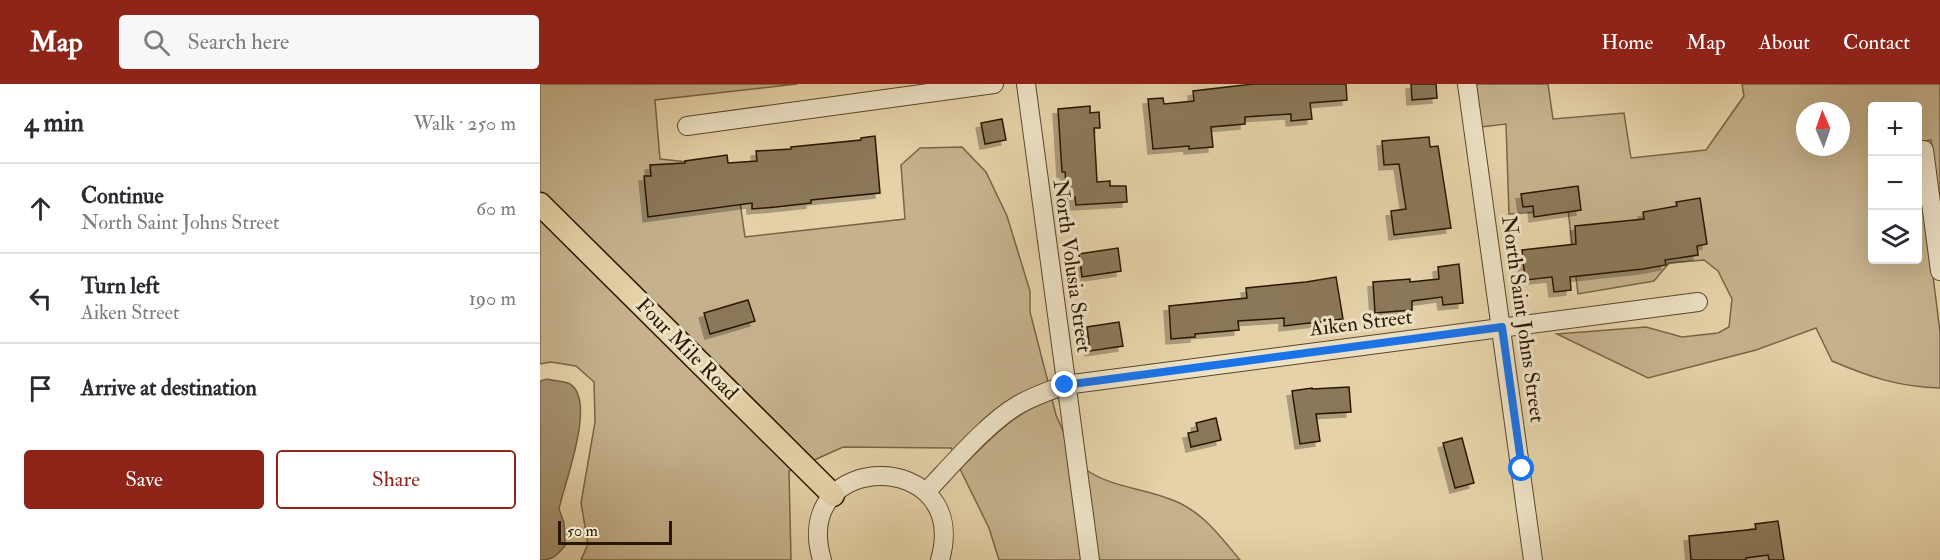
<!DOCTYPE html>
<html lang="en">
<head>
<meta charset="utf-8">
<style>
  :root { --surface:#fff; --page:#f7f7f7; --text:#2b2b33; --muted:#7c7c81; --line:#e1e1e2; --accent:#8f2418 }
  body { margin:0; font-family:"IM FELL Double Pica",serif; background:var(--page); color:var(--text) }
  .controls { position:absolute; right:18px; top:18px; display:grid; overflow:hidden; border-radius:6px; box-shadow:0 6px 24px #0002 }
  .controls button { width:54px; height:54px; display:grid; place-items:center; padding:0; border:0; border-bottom:2px solid var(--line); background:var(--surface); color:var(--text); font:30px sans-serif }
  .compass { position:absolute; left:1256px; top:18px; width:54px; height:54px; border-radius:50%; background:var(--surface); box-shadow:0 6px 24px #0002; rotate:358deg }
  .scale { position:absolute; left:18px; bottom:15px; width:114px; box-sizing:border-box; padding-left:6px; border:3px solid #2a1701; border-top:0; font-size:16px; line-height:21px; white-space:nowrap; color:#2a1701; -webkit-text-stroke:4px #eee2c6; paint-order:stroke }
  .stop { position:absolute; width:18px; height:18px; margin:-14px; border:4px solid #1a73e8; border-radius:50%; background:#fff }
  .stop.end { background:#1a73e8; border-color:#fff; box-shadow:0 2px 6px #0008 }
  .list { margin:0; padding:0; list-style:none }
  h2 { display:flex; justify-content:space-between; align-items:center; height:78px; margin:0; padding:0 24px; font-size:26px }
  h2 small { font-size:20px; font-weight:400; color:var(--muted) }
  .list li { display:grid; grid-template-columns:39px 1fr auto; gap:18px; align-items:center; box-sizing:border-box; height:90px; padding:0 24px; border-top:2px solid var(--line) }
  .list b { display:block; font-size:22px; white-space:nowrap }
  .list p { margin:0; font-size:20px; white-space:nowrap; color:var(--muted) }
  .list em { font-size:20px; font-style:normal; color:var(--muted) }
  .actions { display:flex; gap:12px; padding:18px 24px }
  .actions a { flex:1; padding:14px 0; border:2px solid var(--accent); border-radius:6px; text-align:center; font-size:21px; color:var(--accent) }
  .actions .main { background:var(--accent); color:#fff }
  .icon { flex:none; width:33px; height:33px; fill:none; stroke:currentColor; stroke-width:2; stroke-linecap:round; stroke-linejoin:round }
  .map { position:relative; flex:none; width:1400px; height:476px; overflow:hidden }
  header { display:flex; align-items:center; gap:36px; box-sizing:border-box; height:84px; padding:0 30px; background:var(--accent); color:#fff }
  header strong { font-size:28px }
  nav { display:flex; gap:33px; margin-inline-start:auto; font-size:21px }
  .search { width:420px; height:54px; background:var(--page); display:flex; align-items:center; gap:15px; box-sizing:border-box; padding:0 21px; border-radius:6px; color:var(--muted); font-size:22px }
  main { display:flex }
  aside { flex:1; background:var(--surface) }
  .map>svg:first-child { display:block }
  .green { fill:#c5b28c; stroke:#786446; stroke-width:1.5; fill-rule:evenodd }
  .water { fill:#a5926f; stroke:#746143; stroke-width:1.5 }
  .building { fill:#8b7858; stroke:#2a1701; stroke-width:1.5; filter:url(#shadow) }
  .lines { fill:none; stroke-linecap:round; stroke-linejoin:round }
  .minor-casing { stroke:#59462b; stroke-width:20 }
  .major-casing { stroke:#2a1701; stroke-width:25 }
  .minor { stroke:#eee2c6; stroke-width:18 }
  .major { stroke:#e5d2a8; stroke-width:22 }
  .route { stroke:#1a73e8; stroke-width:8 }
  .labels { text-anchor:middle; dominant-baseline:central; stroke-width:6; stroke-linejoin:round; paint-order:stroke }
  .street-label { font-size:21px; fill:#2a1701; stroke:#eee2c6 }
</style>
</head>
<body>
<header>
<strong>Map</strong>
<div class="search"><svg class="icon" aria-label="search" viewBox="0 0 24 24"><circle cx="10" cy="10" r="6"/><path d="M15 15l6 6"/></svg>Search here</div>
<nav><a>Home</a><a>Map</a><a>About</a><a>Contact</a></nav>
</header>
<main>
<aside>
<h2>4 min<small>Walk · 250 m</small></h2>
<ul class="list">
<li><svg class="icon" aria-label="ahead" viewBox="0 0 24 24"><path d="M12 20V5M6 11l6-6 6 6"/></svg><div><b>Continue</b><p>North Saint Johns Street</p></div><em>60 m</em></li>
<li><svg class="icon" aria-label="left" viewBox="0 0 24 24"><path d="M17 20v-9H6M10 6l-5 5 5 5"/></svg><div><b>Turn left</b><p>Aiken Street</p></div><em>190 m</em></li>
<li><svg class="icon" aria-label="arrive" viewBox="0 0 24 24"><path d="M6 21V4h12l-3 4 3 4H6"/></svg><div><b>Arrive at destination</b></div></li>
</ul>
<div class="actions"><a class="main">Save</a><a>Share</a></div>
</aside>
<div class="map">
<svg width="1400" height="476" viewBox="0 0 1400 476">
  <defs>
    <filter id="shadow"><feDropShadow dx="-5" dy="5" stdDeviation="0" flood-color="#0004"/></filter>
  </defs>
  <rect width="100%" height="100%" fill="#e5d2a8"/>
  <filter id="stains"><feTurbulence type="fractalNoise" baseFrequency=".00333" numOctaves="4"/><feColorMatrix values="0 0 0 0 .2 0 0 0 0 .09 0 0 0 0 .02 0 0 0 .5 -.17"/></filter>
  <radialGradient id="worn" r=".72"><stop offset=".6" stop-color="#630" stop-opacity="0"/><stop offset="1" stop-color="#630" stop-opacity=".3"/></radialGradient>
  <g class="green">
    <path d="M0,0H257L115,16L120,75L195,83L205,153L365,135L361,81L380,64L422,63L446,88L467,132L490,207V228L508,298C469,311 442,339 413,368L411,364L303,363L272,377L0,108Z"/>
    <path d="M935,0H1008L1013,35L1084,29L1091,74L1166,66L1204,12L1202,0H1400V126L1391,56L1378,58V22H1332V176H1378V72L1400,248V304C1360,303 1329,293 1292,277L1276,244L1216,266L1108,294L1017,250L1106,243L1142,253L1178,249L1189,243L1192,215L1178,187L1164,176L1129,179L1114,197L1038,210L1028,126L969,130L966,40L941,43ZM1265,27H1301V63H1265Z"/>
    <path d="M0,131L255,384L249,387L251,476H41L48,460L41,419L55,338L54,298L36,282L11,278L0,280Z"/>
    <path d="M512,315L516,331L524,349L542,476H459L449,444L420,385C448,357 474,328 512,315Z"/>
    <path d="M545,385C568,402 600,404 627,414C661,425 678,450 700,476H558Z"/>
  </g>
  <path class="water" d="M7,295C13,297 24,297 30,300C57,317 24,400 19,425L24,439L25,462C17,471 13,476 0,476V297Z"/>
  <g class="building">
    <path d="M713,0H806L807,16L770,19L772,35L751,37V30L705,33V40L671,43L673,63L649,65V62L613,65L608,15L623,14L624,20L654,17L653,7Z"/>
    <path d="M871,0H896L897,14L872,16Z"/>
    <path d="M550,22V29L559,28L560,44H554L557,98L570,97V102H586L587,118L536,121L535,113L527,114L525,88H522L518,25Z"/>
    <path d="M462,35L466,56L445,60L441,39Z"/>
    <path d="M335,52L340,109L271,116V119L236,123L212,125V119L108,133L104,92H111L110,81L145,79V77L187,71L188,79L217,77L216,67L251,65V63L321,56V54Z"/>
    <path d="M889,53L890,63L898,62L911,144L854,151L851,127L866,125L859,80L844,81L842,57Z"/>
    <path d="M1038,102L1041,126L994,133L993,122L983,123L981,110Z"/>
    <path d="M1160,114L1167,160L1157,162L1158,171L1125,176L1126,181L1103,185L1030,193L1031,206L1014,208L1012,193L985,196L982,166L1036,160L1035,142L1104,135L1103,128L1137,122L1136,118Z"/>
    <path d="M578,164L581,187L542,193L539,170Z"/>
    <path d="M919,180L923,219L903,221L902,213L872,217V226L835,229L833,198L870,195V198L899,195L898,183Z"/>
    <path d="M796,193L803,235L744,242V234L698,237L699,246L655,250V253L631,255L629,222L707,214L706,204L766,198Z"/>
    <path d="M208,216L215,237L170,250L164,229Z"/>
    <path d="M579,238L583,262L550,267L547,243Z"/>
    <path d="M809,303L811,328L776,330L780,357L760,360L752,307L772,304V305Z"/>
    <path d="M676,334L681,356L651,363L648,349L658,347L656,339Z"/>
    <path d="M922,354L934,399L915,404L903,359Z"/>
    <path d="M1238,437L1244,476H1229L1228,471L1206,474V476H1151L1149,452L1216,445L1215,440Z"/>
  </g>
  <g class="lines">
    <g class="minor-casing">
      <g id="minor">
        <path d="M486,0L550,476"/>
        <path d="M927,0L993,476"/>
        <path d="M147,42L454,0"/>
        <path d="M1384,66L1400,187"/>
        <path d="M386,408C411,382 447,339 478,321C493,312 509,307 525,301L1158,218"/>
        <path d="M282,476C249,364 432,364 400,476"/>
      </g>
    </g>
    <g class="major-casing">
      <path id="major" d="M0,120L293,411"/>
    </g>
    <use href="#minor" class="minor"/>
    <use href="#major" class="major"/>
  </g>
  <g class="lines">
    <path class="route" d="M525,301L962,243L982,385"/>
  </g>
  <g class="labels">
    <g class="street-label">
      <text transform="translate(532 182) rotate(82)">North Volusia Street</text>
      <text transform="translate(983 235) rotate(82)">North Saint Johns Street</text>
      <text transform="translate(821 239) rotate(-7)">Aiken Street</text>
      <text transform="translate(147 265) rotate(45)">Four Mile Road</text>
    </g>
  </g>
  <rect width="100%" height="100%" filter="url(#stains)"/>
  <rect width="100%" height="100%" fill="url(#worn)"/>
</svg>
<div class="controls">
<button>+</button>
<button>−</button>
<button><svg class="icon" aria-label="layers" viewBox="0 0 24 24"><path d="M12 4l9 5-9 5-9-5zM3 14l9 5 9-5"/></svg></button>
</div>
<svg class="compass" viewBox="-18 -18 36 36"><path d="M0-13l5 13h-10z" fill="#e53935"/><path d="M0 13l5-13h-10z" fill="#7c7c81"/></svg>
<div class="scale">50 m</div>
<div class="stop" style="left:982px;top:385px"></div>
<div class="stop end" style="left:525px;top:301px"></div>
</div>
</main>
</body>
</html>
